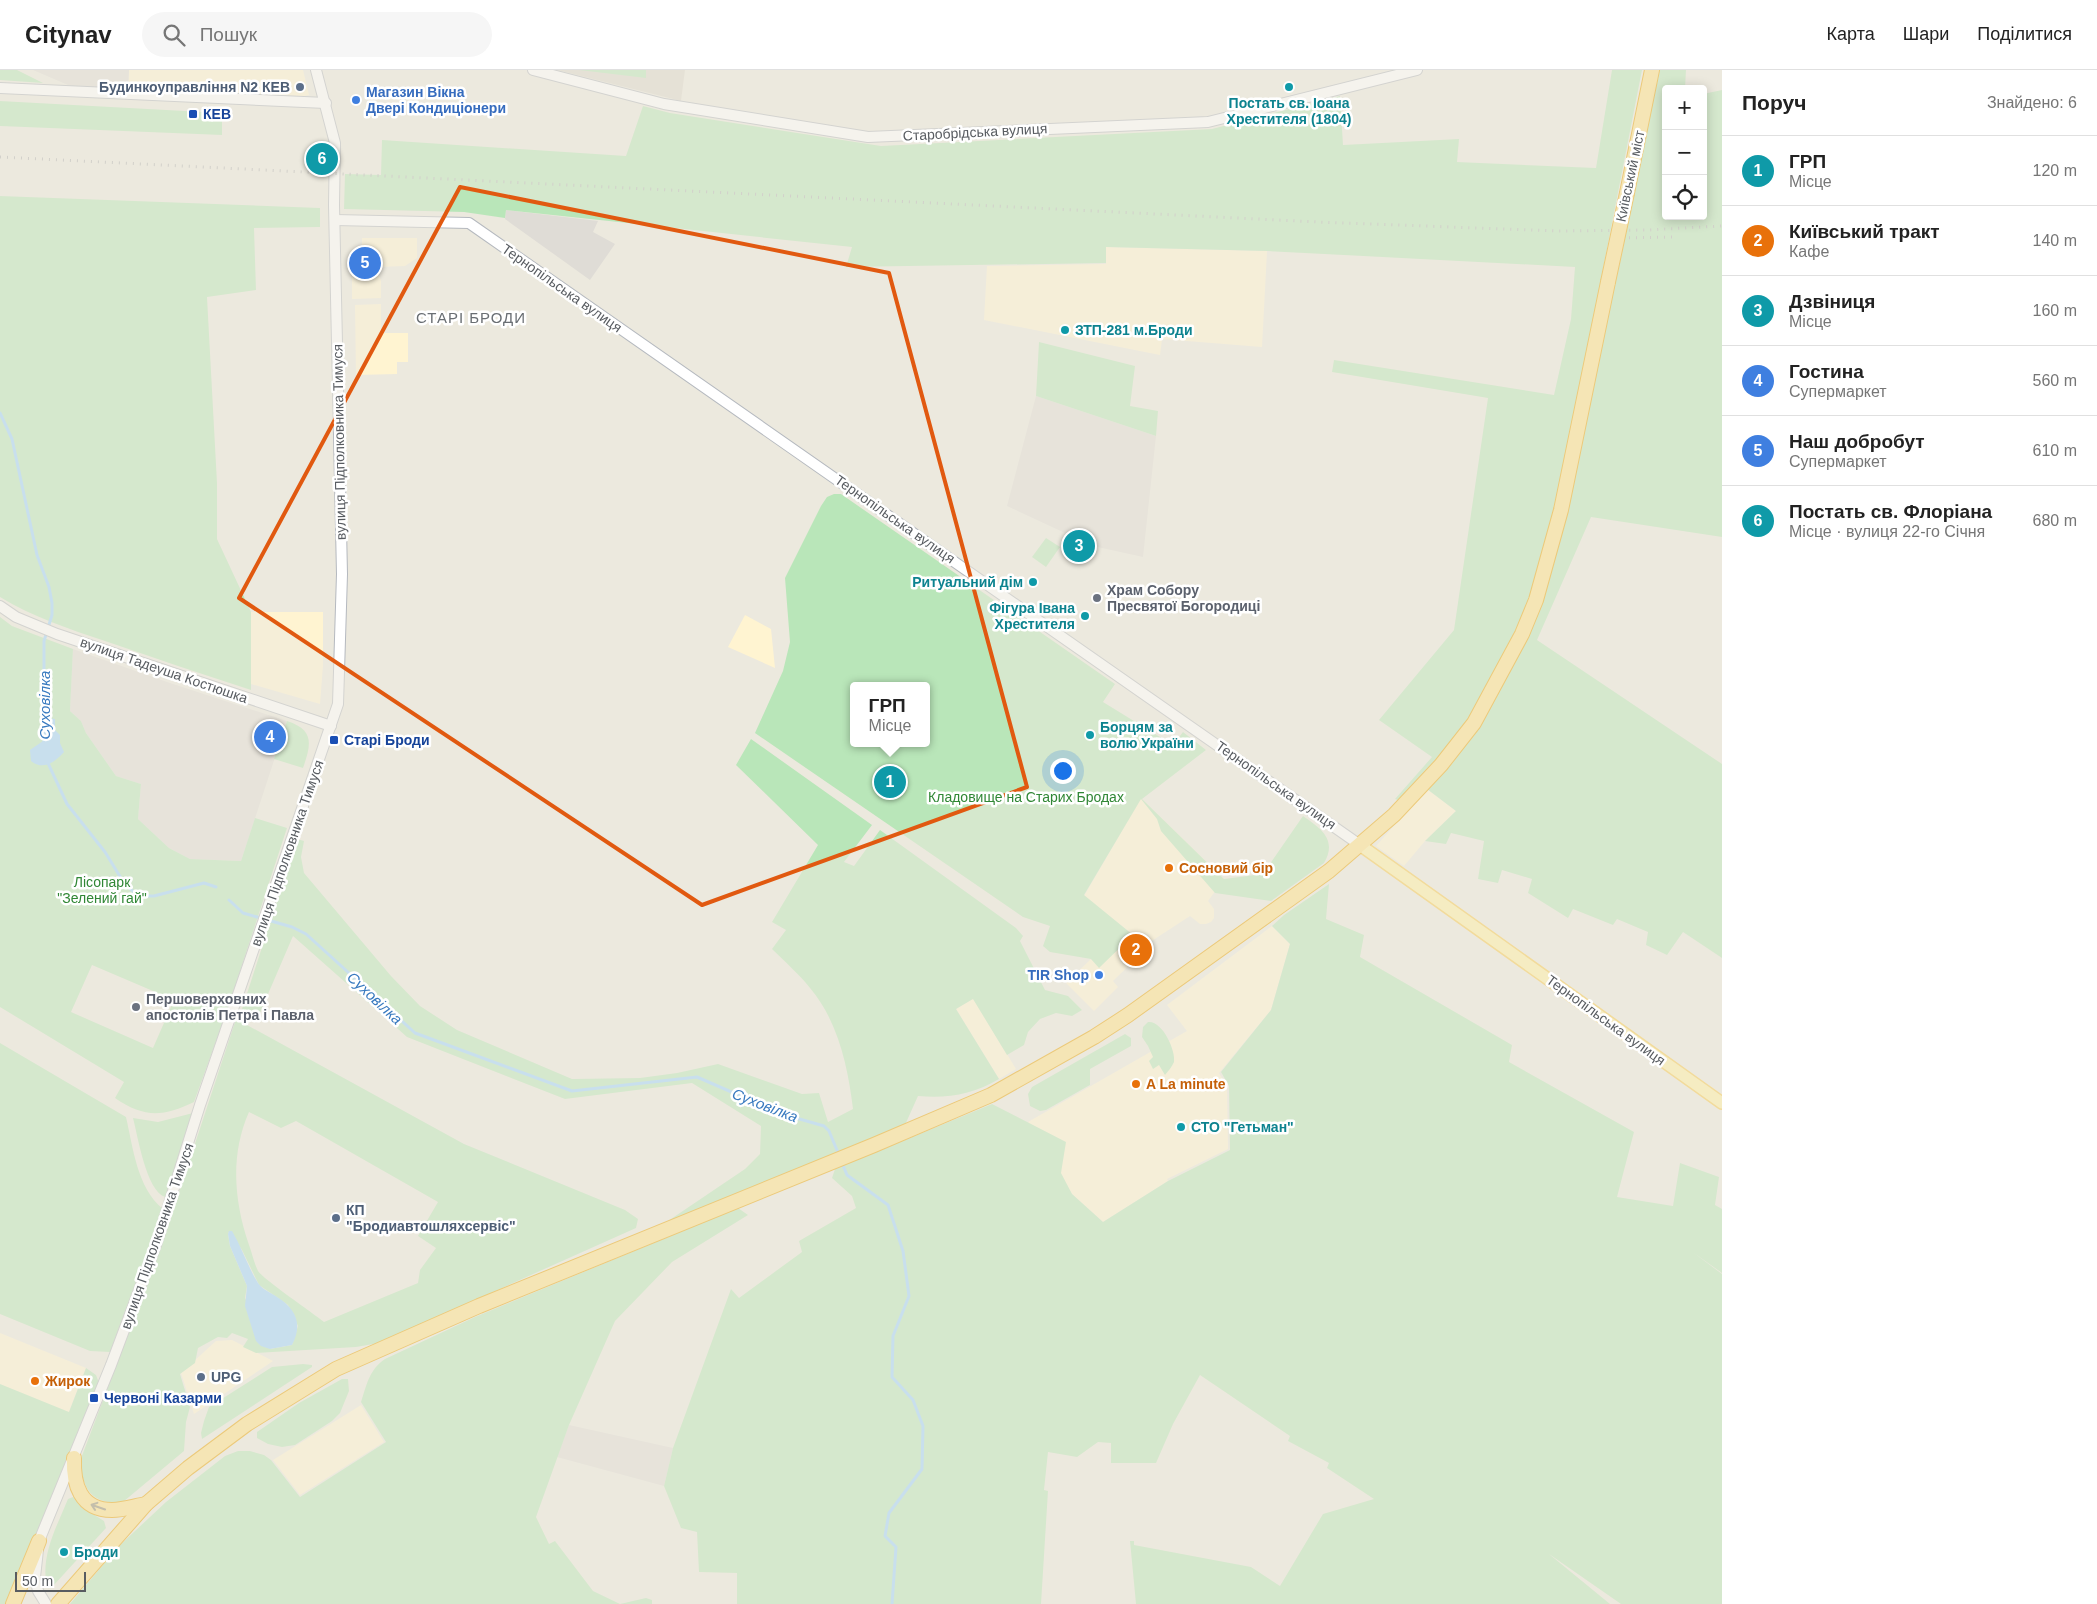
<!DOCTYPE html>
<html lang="uk">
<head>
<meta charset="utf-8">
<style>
  :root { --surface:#fff; --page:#f6f6f6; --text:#222; --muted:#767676; --line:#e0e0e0; --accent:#2563eb }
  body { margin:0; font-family:Arial,sans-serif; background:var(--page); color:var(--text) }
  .controls { position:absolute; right:15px; top:15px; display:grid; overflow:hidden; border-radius:5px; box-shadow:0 2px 12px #0003 }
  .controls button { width:45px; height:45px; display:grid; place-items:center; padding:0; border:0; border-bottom:1px solid var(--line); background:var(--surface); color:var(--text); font:25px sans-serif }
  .scale { position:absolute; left:15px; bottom:12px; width:71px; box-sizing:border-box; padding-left:5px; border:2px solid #585c61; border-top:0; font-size:14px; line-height:18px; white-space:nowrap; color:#585c61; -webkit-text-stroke:4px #fff; paint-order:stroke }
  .you { position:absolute; left:1062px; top:700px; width:18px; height:18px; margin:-12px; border:4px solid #fff; border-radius:50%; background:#1a73e8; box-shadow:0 0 0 8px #1a73e833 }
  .badge { display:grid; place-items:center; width:32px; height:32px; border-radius:50%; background:var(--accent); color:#fff; font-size:16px; font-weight:700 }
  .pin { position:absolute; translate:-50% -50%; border:2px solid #fff; box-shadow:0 1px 5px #0006 }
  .popup { position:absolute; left:850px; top:612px; width:80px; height:65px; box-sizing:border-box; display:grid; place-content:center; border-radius:5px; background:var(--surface); filter:drop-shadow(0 1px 4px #0005); font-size:16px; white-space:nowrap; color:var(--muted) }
  .popup b { font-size:19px; color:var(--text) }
  .popup::after { content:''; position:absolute; left:50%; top:100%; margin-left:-10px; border:10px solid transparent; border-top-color:var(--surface) }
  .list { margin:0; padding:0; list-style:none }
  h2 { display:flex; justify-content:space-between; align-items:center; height:65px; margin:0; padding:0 20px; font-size:21px }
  h2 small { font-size:16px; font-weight:400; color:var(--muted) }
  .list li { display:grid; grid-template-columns:32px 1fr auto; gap:15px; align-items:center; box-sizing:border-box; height:70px; padding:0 20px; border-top:1px solid var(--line) }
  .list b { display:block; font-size:19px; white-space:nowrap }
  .list p { margin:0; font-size:16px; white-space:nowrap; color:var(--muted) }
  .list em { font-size:16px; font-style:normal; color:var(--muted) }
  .icon { flex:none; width:28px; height:28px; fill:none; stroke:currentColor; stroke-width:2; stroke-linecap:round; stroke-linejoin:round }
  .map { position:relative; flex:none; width:1722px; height:1534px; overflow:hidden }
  header { display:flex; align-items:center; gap:30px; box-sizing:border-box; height:70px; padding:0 25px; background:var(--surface); border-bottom:1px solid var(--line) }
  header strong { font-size:24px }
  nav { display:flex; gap:28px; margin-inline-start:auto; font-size:18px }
  .search { width:350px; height:45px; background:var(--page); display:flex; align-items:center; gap:12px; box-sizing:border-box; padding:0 18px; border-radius:28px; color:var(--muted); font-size:19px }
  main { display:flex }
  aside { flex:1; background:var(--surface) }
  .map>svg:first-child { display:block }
  .commercial { fill:#fff4d1 }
  .industrial { fill:#dfdcd6 }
  .education { fill:#dcd8cd }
  .green { fill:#b9e6b9; fill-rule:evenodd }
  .water { fill:#9cd3ff }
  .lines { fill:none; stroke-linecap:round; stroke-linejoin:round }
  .stream { stroke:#9cd3ff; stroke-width:3 }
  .secondary-casing { stroke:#b5b9bf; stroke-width:12 }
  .primary-casing { stroke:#f8c94b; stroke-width:14 }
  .highway-casing { stroke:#eba300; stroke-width:16 }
  .secondary { stroke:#fff; stroke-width:10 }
  .primary { stroke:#fff0a1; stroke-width:11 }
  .highway { stroke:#ffe083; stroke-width:14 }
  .rail { stroke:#b1b2b2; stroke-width:3; stroke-dasharray:1 6; stroke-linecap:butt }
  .highway-bridge-casing { stroke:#eba300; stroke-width:16; stroke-linecap:butt }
  .highway-bridge { stroke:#ffe083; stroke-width:14 }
  .oneway { stroke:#928a6d }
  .marked { fill:none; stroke:#e15910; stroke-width:4; stroke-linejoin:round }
  .service-dot { fill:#5c6f8a; stroke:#fff; stroke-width:2 }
  .culture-dot { fill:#0f9aa8; stroke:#fff; stroke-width:2 }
  .shop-dot { fill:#3f7fe0; stroke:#fff; stroke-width:2 }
  .transit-dot { fill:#1a4fb4; stroke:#fff; stroke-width:2 }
  .worship-dot { fill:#6b7280; stroke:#fff; stroke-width:2 }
  .food-dot { fill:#e8710a; stroke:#fff; stroke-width:2 }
  .labels { text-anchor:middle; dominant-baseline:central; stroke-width:5; stroke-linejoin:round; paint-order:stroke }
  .service-label { font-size:14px; font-weight:bold; fill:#4e5e75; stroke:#fff; text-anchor:start }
  .shop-label { font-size:14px; font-weight:bold; fill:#366cbe; stroke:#fff; text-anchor:start }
  .culture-label { font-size:14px; font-weight:bold; fill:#0d838f; stroke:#fff; text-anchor:start }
  .transit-label { font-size:14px; font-weight:bold; fill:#164399; stroke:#fff; text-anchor:start }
  .street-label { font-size:14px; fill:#585c61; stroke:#fff }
  .worship-label { font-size:14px; font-weight:bold; fill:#5b616d; stroke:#fff; text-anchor:start }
  .park-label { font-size:14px; fill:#308735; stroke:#fff }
  .food-label { font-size:14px; font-weight:bold; fill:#c56008; stroke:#fff; text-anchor:start }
  .neighbourhood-label { font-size:15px; letter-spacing:1px; fill:#696e73; stroke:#fff }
  .water-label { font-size:15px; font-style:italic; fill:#3779bf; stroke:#fff }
</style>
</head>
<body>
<header>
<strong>Citynav</strong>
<div class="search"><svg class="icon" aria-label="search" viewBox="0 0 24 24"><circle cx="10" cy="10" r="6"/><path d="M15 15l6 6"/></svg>Пошук</div>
<nav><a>Карта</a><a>Шари</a><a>Поділитися</a></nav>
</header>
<main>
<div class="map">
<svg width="1722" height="1534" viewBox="0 0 1722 1534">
  <rect width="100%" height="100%" fill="#ece9de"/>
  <g class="commercial">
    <path d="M129,0H303L309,25L296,28L128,20Z"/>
    <path d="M362,168H417V188L405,196L376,197L381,211V228L352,229V180H362Z"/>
    <path d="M1106,177L1267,181L1262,277L1162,269L1160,285L984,250L987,196L1106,194Z"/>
    <path d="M381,234V263H408V292H397V304L356,305L355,235Z"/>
    <path d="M251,542H323V595L320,634L251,614Z"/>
    <path d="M745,545L771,559L775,598L728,577Z"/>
    <path d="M1427,719L1456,741L1425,771L1404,796L1376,776Z"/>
    <path d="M1141,728L1224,809L1208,831L1214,839V848L1211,852L1206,854H1200L1190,846L1144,876L1146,879L1113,911L1118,917L1094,941L1066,913L1091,889L1099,897L1133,865L1084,826Z"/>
    <path d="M1272,856L1290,874L1271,940L1219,1003L1227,1017L1228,1079L1167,1109L1168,1111L1103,1152L1072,1124L1028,1052L1187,961L1167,935Z"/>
    <path d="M973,928L1016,999L999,1009L956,939Z"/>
    <path d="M0,1263L86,1298L54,1380L0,1358Z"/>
    <path d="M232,1270L273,1291L194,1344L181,1303L216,1271Z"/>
    <path d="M361,1335L384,1372L300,1425L273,1390Z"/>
  </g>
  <g class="industrial">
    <path d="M33,0H129L128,20L75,18Z"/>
    <path d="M506,140L598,151L593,162L615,174L590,210L505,149Z"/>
    <path d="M1036,326L1156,366L1143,487L1093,476L1007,436Z"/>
    <path d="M73,579L170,613L287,651L241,791L190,789L169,778L138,749L141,714L116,706L86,663L81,651L70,641Z"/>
    <path d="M569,1355L673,1378L664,1416L557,1387Z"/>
  </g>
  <path class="education" d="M557,0H685L681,31Z"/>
  <g class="green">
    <path d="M0,0H17L43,13L0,10Z"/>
    <path d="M579,0H646V8Z"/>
    <path d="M1612,0H1642L1556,439L1531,529L1517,562L1470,649L1408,725L1398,730L1395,729L1432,687L1379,650L1454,560L1488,328L1332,302L1334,290L1554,325L1571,249L1575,197L1267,181L1106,177V193L846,197L852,177L506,140L505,148L464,142L344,139L345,104L381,105L382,70L626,86L643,36L670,43L881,76L1212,59L1340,26L1343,75L1459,69L1457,92L1596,98Z"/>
    <path d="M1657,0H1686L1685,19H1666V146H1703V24L1722,20V467L1591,447L1537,570L1722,694V888L1683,862L1667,885L1646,875L1648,862L1617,849L1613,855L1573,839L1568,848L1528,823L1532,809L1502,800L1498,813L1478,809L1484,771L1451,763L1446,774L1425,771L1456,741L1427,719L1511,598L1588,330L1620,192Z"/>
    <path d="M0,31L222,43V65L0,56Z"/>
    <path d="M0,126L320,138V157L254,158L256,220L207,227L217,413V469L251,542V620C202,604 154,588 105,571C69,559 33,547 0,527Z"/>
    <path d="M1039,272L1135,296L1130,336L1158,341L1156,366L1036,326Z"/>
    <path d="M834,424H841L1115,614L1103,632L1173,675L1183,662L1206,680L1142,729L1224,809L1263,804L1303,746C1320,758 1338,769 1324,793L1271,831L1215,823L1161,761L1157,749L1141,729L1084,825L1133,865L1099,898L1091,889L1050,882L1043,876L1050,856L1023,847L755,663L783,601L790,572L785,508L821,436L827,427ZM854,616H926V673H854Z"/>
    <path d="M1046,468L1060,477L1046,497L1032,487Z"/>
    <path d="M0,547L12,556L73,579L70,641L81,651L86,663L116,706L141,714L138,749L169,778L190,789L241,791L255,748L287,758L226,944L194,1032C163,1047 144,1048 115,1028L124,1012L0,937ZM92,895L174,930L153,978L71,942Z"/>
    <path d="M287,651C315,660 311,675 303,698L274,689Z"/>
    <path d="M751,669L872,755L844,792L854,796L880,760L1016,858L1023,866L1020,871L1045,920L1068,926L1082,940L1072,946L1056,943L1040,949L1028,962L1024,975L1007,985L973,929L956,939L999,1009C974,1024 947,1029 918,1026L905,1055L737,1125L668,1151L745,1099L760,1084L761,1056L692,1013L565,1029L407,967L293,866L256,952L244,944L242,939L297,769L304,771L301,787L304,803L391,906L420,936L457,960L572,1009L640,1008L677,1003L718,994L802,1024L819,1023L828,1052L853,1039C848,997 838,951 810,918C799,904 785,892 772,879L786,860L772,852L818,775L736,695Z"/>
    <path d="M1329,814L1326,849L1364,865L1360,887L1512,975L1509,992L1634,1062L1617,1127L1673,1136L1680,1093L1719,1107L1715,1135L1722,1139V1203L1694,1183L1722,1204V1534H1621L1549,1484L1610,1534H1136L1130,1471H1134V1475L1251,1497L1280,1516L1323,1444L1374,1429L1327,1398L1329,1393L1288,1371L1290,1366L1200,1305L1173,1354L1156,1393H1111V1373L1098,1372L1077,1387L1048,1382L1044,1420L1048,1421L1041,1534H737V1503L699,1502L697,1462L681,1458L664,1416L673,1378L731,1219L739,1228L802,1182L799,1171L856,1138L852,1126L832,1108L835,1099L992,1034L1066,1072L1061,1103L1072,1124L1103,1152L1168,1111L1230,1080L1229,1016L1221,1002L1271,940L1290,874L1272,856L1284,845Z"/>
    <path d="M236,949L464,1074L625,1140L638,1149L636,1158L379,1273L356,1277L256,1283L243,1277L248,1269L232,1263L227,1268L218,1267L198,1278L195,1293L180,1304L190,1337L186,1352L184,1381L123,1432C91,1435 83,1419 80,1391L161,1177ZM249,1042L281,1058L296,1051L438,1132L418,1166L436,1178L420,1200L418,1213L324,1252C313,1243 263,1209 258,1201C254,1193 252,1183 249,1175C234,1131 230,1085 249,1042ZM229,1162L242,1180L259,1215L288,1235L298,1256L292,1275L270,1279L245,1228L247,1216L230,1176L228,1164Z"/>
    <path d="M1148,952C1162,950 1176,980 1174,992C1172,997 1168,1001 1165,1005L1159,995L1153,999L1149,991L1153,987L1148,976L1142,967L1143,957Z"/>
    <path d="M1125,964L1131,968V976L1090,999V1015L1046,1040L1040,1041L1030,1036L1028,1024L1032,1017Z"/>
    <path d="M0,973L126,1047C133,1077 137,1118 163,1139L110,1282L90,1281L0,1244Z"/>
    <path d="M193,1043L165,1127C146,1120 138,1067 133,1048L158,1052Z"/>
    <path d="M738,1138L748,1145L672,1192L615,1251L569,1355L536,1447L549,1474L555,1471L593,1521L620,1534L646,1528L652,1530V1534H70L119,1476L166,1432L225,1386L238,1381H250L264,1385L271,1390L300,1427L386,1372L361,1332C367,1314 369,1300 385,1289L475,1247Z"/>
    <path d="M303,1294L312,1295V1297L202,1369L201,1363L204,1351L209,1337L272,1297Z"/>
    <path d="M86,1298L96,1305L99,1313L8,1534H0V1314L69,1342Z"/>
    <path d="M342,1309H348L349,1321L340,1343L332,1351L295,1375L282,1377L268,1374L257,1368V1362L299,1333Z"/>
    <path d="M73,1427L80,1436L104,1451L106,1458L53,1516L46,1512C42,1482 57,1456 68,1429Z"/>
  </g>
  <g class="water">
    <path d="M49,648L55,649V660L60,665V673L64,682C55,692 43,701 31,691L30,680L43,671Z"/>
    <path d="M229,1161H232C242,1178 248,1197 258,1213C263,1220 270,1222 277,1227C296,1239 303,1254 292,1275L270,1279L261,1276L256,1271L245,1236L247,1216L230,1176L228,1164Z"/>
  </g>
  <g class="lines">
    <g class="stream">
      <path d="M0,343L12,369L37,485L49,517L52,533V545L44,571V673"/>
      <path d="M47,691L67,734L105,782L124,813L138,826H154L204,813L216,817"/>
      <path d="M229,830L243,843L292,857L306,864L415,963L572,1021L697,1007L782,1044L824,1056L829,1061L839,1085"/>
      <path d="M842,1093L847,1105L888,1135L903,1181L909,1226L893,1266L892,1307L913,1330L923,1356L922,1399L889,1443L885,1466L896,1477L892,1534"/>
    </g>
    <g class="secondary-casing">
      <g id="secondary">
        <path d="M533,0L664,34L868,67L1208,52L1417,0"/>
        <path d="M0,18L326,33"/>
        <path d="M335,150L469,153L1360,775"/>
        <path d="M0,536L16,547L57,564L331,656"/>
        <path d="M46,1534L38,1521L35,1507L39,1471L111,1295L156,1175L200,1035L338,634L342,504L334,135L335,73L316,0"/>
      </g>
    </g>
    <g class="primary-casing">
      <path id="primary" d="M1360,775L1722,1033"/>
    </g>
    <g class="highway-casing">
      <g id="highway">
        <path d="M1627,123L1652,0"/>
        <path d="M74,1388C73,1414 80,1440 112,1440C123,1440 135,1436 146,1434"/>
        <path d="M13,1534L39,1471"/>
        <path d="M58,1534L146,1434L188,1398L247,1354L336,1299L479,1236L874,1075L991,1025L1094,967L1128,945L1329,801L1394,745L1441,695L1474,653L1522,564L1536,530L1561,440L1608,212"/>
      </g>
    </g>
    <use href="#secondary" class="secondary"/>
    <use href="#primary" class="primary"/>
    <use href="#highway" class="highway"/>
    <g class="rail">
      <path d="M0,87L1318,152L1557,161L1648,160L1722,156"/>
      <path d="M1615,168L1677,167"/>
    </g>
    <g class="highway-bridge-casing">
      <path id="highway-bridge" d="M1608,212L1627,123"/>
    </g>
    <use href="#highway-bridge" class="highway-bridge"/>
  </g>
  <defs><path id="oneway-shaft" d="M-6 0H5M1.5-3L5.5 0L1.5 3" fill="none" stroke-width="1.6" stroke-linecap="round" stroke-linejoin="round" transform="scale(1.25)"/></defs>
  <use class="oneway" href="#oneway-shaft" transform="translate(98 1437) rotate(-161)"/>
  <path d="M0 0H1722V1534H0ZM460,117L889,203L1027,717L702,835L239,528Z" fill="#ece9de" fill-opacity=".55" fill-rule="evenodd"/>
  <path class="marked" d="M460,117L889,203L1027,717L702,835L239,528Z"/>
  <g class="service-dot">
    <circle cx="300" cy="17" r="5"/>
    <circle cx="336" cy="1148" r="5"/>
    <circle cx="201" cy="1307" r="5"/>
  </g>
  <g class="culture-dot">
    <circle cx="1289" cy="17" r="5"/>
    <circle cx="1065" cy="260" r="5"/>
    <circle cx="1033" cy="512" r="5"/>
    <circle cx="1085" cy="546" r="5"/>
    <circle cx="1090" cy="665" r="5"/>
    <circle cx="1181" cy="1057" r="5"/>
    <circle cx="64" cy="1482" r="5"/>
  </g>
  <g class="shop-dot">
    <circle cx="356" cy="30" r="5"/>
    <circle cx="1099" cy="905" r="5"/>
  </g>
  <g class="transit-dot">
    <rect x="188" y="39" width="10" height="10" rx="2.5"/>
    <rect x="329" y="665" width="10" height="10" rx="2.5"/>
    <rect x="89" y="1323" width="10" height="10" rx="2.5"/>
  </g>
  <g class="worship-dot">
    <circle cx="1097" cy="528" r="5"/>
    <circle cx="136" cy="937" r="5"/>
  </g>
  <g class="food-dot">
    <circle cx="1169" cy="798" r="5"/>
    <circle cx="1136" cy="1014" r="5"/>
    <circle cx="35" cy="1311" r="5"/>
  </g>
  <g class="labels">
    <g class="service-label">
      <text x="290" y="17" text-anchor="end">Будинкоуправління N2 КЕВ</text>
      <text x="346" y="1140">КП<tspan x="346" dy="16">"Бродиавтошляхсервіс"</tspan></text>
      <text x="211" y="1307">UPG</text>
    </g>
    <g class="shop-label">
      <text x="366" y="22">Магазин Вікна<tspan x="366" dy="16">Двері Кондиціонери</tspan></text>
      <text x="1089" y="905" text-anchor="end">TIR Shop</text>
    </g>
    <g class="culture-label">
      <text x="1289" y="33" text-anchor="middle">Постать св. Іоана<tspan x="1289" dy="16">Хрестителя (1804)</tspan></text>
      <text x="1075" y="260">ЗТП-281 м.Броди</text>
      <text x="1023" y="512" text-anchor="end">Ритуальний дім</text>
      <text x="1075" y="538" text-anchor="end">Фігура Івана<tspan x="1075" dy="16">Хрестителя</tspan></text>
      <text x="1100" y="657">Борцям за<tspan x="1100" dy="16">волю України</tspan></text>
      <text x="1191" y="1057">СТО "Гетьман"</text>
      <text x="74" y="1482">Броди</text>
    </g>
    <g class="transit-label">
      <text x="203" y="44">КЕВ</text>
      <text x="344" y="670">Старі Броди</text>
      <text x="104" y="1328">Червоні Казарми</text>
    </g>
    <g class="street-label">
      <text transform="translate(975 62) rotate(-3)">Старобрідська вулиця</text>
      <text transform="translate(1630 106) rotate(-78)">Київський міст</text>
      <text transform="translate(562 218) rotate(35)">Тернопільська вулиця</text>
      <text transform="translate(339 372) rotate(-91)">вулиця Підполковника Тимуся</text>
      <text transform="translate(895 449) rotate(35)">Тернопільська вулиця</text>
      <text transform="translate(164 600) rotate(19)">вулиця Тадеуша Костюшка</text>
      <text transform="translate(1276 715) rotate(35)">Тернопільська вулиця</text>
      <text transform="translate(287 783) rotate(-71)">вулиця Підполковника Тимуся</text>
      <text transform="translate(1606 950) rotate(36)">Тернопільська вулиця</text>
      <text transform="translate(157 1166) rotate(-71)">вулиця Підполковника Тимуся</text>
    </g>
    <g class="worship-label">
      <text x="1107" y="520">Храм Собору<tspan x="1107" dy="16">Пресвятої Богородиці</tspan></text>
      <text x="146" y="929">Першоверховних<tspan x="146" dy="16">апостолів Петра і Павла</tspan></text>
    </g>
    <g class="park-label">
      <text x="1026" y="727">Кладовище на Старих Бродах</text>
      <text x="102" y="812">Лісопарк<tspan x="102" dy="16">"Зелений гай"</tspan></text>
    </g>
    <g class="food-label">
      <text x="1179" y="798">Сосновий бір</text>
      <text x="1146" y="1014">A La minute</text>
      <text x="45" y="1311">Жирок</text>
    </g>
    <g class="neighbourhood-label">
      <text x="471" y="247">СТАРІ БРОДИ</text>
    </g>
    <g class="water-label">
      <text transform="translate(44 635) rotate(-90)">Суховілка</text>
      <text transform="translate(375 928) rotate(43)">Суховілка</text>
      <text transform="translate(765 1035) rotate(21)">Суховілка</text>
    </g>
  </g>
</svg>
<div class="controls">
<button>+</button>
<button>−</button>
<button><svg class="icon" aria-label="locate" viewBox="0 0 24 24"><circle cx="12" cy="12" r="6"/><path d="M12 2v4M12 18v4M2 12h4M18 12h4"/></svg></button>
</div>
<div class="scale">50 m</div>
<div class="you"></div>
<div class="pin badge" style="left:890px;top:712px;background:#0f9aa8">1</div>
<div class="popup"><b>ГРП</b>Місце</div>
<div class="pin badge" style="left:1136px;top:880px;background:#e8710a">2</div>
<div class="pin badge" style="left:1079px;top:476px;background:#0f9aa8">3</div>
<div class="pin badge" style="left:270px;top:667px;background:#3f7fe0">4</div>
<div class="pin badge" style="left:365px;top:193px;background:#3f7fe0">5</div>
<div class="pin badge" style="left:322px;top:89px;background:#0f9aa8">6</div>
</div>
<aside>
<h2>Поруч<small>Знайдено: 6</small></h2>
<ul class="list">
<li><span class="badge" style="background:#0f9aa8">1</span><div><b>ГРП</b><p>Місце</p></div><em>120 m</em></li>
<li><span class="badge" style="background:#e8710a">2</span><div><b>Київський тракт</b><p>Кафе</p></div><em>140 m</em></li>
<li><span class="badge" style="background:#0f9aa8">3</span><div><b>Дзвіниця</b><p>Місце</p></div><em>160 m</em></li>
<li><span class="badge" style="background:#3f7fe0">4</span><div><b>Гостина</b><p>Супермаркет</p></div><em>560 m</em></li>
<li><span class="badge" style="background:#3f7fe0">5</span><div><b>Наш добробут</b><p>Супермаркет</p></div><em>610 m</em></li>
<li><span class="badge" style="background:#0f9aa8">6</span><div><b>Постать св. Флоріана</b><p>Місце · вулиця 22-го Січня</p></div><em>680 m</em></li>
</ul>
</aside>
</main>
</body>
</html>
